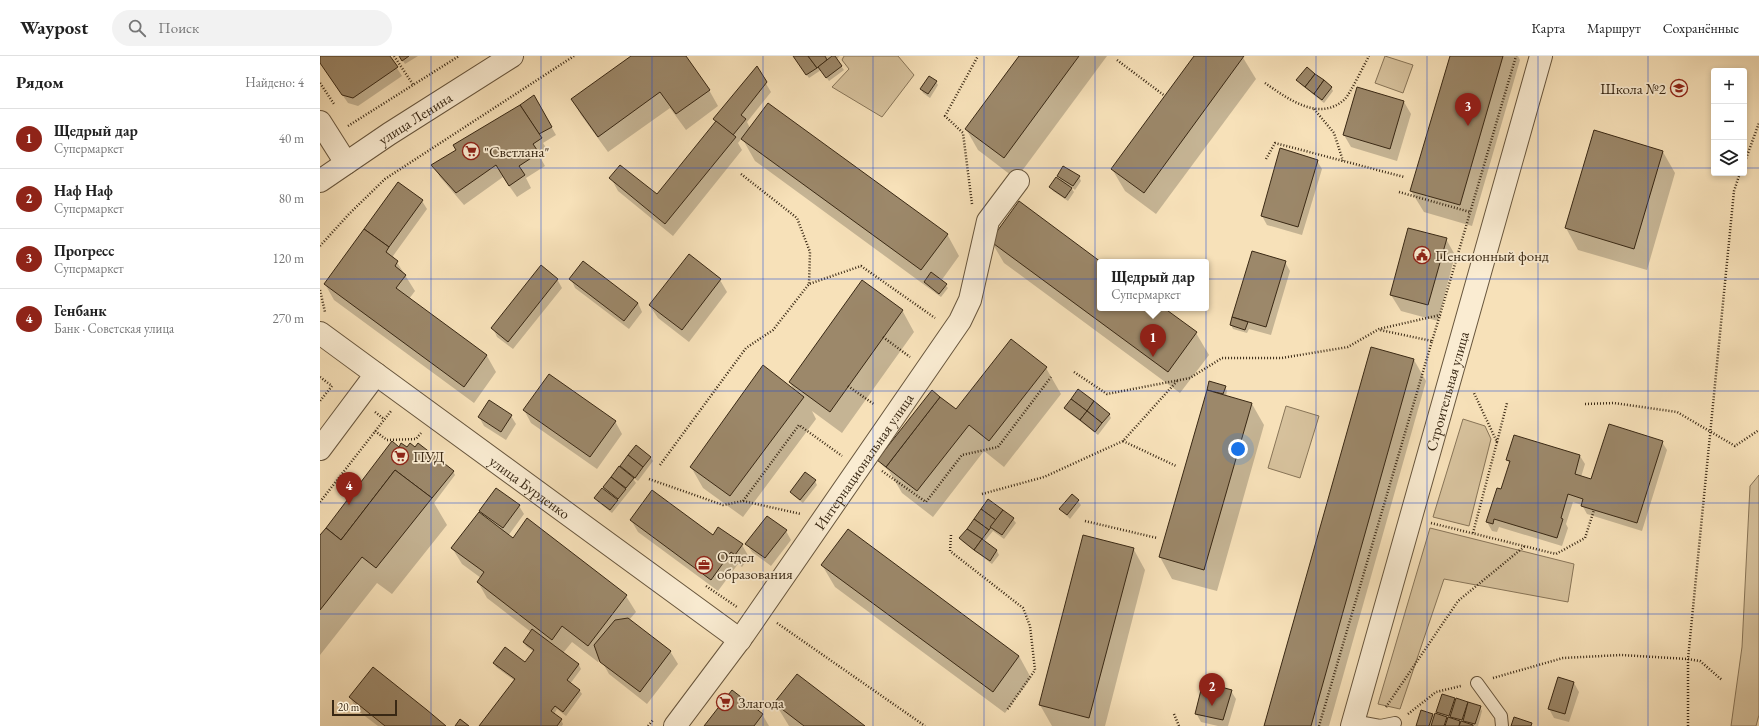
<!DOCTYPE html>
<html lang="ru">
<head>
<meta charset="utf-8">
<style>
  :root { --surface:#fff; --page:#f2f2f2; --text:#222; --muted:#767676; --line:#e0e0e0; --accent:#8f2418 }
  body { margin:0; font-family:"EB Garamond",serif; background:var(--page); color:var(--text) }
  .controls { position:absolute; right:12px; top:12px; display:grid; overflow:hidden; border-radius:4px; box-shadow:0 2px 6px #0003 }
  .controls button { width:36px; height:36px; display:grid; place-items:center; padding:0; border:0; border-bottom:1px solid var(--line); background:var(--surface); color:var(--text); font:20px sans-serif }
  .scale { position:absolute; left:12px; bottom:10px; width:65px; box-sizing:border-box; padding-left:4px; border:2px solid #392814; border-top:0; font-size:11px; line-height:14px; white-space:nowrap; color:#392814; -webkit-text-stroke:3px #faecd2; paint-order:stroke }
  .you { position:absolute; left:918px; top:393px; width:14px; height:14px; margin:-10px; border:3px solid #fff; border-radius:50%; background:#1a73e8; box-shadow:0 0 0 6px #1a73e833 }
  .badge { display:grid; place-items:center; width:26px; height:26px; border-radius:50%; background:var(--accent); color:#fff; font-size:13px; font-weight:700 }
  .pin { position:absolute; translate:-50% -33px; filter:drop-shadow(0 1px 2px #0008) }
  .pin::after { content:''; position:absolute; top:21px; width:14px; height:12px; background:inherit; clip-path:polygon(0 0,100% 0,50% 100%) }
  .popup { position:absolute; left:777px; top:203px; width:112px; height:52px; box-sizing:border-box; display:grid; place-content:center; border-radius:4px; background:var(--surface); filter:drop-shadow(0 1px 3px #0005); font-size:13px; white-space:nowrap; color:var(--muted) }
  .popup b { font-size:15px; color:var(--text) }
  .popup::after { content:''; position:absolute; left:50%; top:100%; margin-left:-8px; border:8px solid transparent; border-top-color:var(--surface) }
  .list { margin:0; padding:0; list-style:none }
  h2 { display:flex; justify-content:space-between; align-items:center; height:52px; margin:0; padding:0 16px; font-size:17px }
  h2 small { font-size:13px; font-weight:400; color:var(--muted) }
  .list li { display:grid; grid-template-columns:26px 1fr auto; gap:12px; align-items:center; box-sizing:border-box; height:60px; padding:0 16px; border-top:1px solid var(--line) }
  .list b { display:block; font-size:15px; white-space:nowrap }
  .list p { margin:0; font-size:13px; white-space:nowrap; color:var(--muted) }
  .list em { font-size:13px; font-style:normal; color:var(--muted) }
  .icon { flex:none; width:22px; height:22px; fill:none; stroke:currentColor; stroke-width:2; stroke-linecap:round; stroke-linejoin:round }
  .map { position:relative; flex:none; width:1439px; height:670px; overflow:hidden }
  header { display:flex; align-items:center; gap:24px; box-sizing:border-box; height:56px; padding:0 20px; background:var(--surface); border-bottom:1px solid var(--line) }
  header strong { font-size:19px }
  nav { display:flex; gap:22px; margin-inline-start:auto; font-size:14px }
  .search { width:280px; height:36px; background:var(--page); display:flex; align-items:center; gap:10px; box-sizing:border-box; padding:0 14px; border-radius:22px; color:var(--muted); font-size:15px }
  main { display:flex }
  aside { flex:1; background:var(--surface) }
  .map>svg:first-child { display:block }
  .green { fill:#d7c29d; stroke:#887558 }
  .shadow { fill:#0003 }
  .building { fill:#9c886a; stroke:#392814 }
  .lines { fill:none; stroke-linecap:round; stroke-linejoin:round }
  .service-casing { stroke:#68563d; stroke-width:14 }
  .minor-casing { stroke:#68563d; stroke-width:24 }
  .tertiary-casing { stroke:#68563d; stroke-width:24 }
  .path { stroke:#392814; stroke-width:2.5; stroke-dasharray:1 2; stroke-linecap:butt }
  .service { stroke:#faecd2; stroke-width:12 }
  .minor { stroke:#faecd2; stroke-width:22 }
  .tertiary { stroke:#faecd2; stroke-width:22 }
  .grid { fill:none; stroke:#1d4ed8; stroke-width:1; stroke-opacity:0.55 }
  .labels { text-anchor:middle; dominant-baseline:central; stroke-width:3.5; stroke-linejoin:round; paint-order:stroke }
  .poi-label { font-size:15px; fill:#392814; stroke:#faecd2; text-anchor:start }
  .street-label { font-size:15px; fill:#392814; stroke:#faecd2 }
</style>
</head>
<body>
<header>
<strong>Waypost</strong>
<div class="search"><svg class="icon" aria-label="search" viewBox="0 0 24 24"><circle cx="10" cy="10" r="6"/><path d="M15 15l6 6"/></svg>Поиск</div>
<nav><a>Карта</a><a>Маршрут</a><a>Сохранённые</a></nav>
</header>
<main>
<aside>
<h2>Рядом<small>Найдено: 4</small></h2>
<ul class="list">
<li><span class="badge">1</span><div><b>Щедрый дар</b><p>Супермаркет</p></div><em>40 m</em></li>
<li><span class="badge">2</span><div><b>Наф Наф</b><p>Супермаркет</p></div><em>80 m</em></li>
<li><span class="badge">3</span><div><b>Прогресс</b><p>Супермаркет</p></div><em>120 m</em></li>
<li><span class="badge">4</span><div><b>Генбанк</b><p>Банк · Советская улица</p></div><em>270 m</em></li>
</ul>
</aside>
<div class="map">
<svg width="1439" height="670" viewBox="0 0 1439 670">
  <rect width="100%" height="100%" fill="#f7e1b9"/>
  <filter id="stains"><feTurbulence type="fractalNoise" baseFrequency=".005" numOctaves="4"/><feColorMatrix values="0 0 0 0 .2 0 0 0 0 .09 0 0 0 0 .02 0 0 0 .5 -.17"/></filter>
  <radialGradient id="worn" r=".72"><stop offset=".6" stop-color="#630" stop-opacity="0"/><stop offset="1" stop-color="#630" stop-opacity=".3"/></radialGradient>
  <g class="green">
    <path d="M524,0H578L594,19L562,61L512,31L529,13L522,4Z"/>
    <path d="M1065,0L1093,9L1083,37L1055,27Z"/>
    <path d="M966,350L999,360L980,422L948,412Z"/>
    <path d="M1143,363L1165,370L1171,383L1149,470L1113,461Z"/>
    <path d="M1439,419V659L1436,670H1411L1422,591L1430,430Z"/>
    <path d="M1110,472L1254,508L1248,546L1124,523L1080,653L1058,648Z"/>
  </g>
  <g class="shadow">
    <path d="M0,0H69L82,20L38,50L28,47L0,6Z"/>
    <path d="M80,0H98L85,8Z"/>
    <path d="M313,0H365L389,34L398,50L366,74L350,52L288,96L261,59L252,43Z"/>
    <path d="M473,0H520L516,3L524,14L509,25L501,14L489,22Z"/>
    <path d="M700,0H787L696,123L658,94L646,73Z"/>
    <path d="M875,0H922L936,23L836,158L805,135L792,113Z"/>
    <path d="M1131,0H1198L1200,4L1152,170L1104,156L1091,135Z"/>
    <path d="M436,11L451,36L427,66L430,72L627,178L639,200L621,225L628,232L621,241L435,105L422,82L418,87L422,94L353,180L298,135L291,122L337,140L396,67L394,63Z"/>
    <path d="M978,24L1011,31L1013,35L1004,47L980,28Z"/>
    <path d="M616,26L618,29L610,42L603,37L601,33Z"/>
    <path d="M214,41L236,79L223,87L228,95L220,101L225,110L206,122L211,132L197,141L183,121L144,149L120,121L113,109L137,94Z"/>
    <path d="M1084,46L1091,58L1077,105L1031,91L1024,79Z"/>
    <path d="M1343,96L1355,117L1327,214L1258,194L1246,172Z"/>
    <path d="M997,105L1002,113L982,179L947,169L942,160Z"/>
    <path d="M738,120L759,121L761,125L755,134L750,130L754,136L748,145L733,135L730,131L742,126Z"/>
    <path d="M79,128L102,145L107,153L73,200L95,235L89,243L167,300L176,316L154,347L14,244L5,228Z"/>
    <path d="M1126,183L1135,199L1118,265L1081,255L1071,239Z"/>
    <path d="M671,185L780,206V252H842L876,277L889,299L860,337L684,207Z"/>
    <path d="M932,196L965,206L970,215L951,279L929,273L927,277L913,273L911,269Z"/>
    <path d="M237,223L242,232L193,293L177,281L173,272Z"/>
    <path d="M251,223L318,247L322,256L309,273L255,232Z"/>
    <path d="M400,224L407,236L369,286L338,262L330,250Z"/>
    <path d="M582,254L594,276L522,377L492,355L496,363L423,461L383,432L371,411L474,334L470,327Z"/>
    <path d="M1094,304L1106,325L1009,670H945Z"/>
    <path d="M726,312L741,338L684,411L664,395L613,461L582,437L569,415L561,408L559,404L636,355Z"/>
    <path d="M890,326L905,331L907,335L906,340L932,348L944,369L897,535L852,523L840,501Z"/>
    <path d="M745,352L789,358L791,362L778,379L748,356Z"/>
    <path d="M204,354L295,365L302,378L277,413L211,367Z"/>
    <path d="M191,360L196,368L186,384L164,370L159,361Z"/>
    <path d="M1342,386L1347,394L1322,475L1267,458L1262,449L1253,446L1246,468L1248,472L1242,490L1179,471L1177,476L1172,475L1167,466L1182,434L1190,408L1187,404L1260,400L1265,408L1261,421L1272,424Z"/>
    <path d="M79,392H87L133,415L135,419L114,447L127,469L72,538L57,527L0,599V480Z"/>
    <path d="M330,401L333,405L318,425L312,421L316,427L292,457L278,446L276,442L299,412L304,416L301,410Z"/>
    <path d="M495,425L497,429L483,447L474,440L471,436Z"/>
    <path d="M752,439L761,449L750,463L741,453Z"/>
    <path d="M199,450L204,458L188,480L306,540L316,556L309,564L350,595L358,608L327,648L289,618L280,602L278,606L252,586L243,597L259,609L261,613L250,628L259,634L262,638L246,660L237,653L234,658L241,664L243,668L242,670H160L195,625L176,611L174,607L205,608L214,596L206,590L204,586L211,576L167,542L158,526L161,522L142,508L132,492L164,461L160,455Z"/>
    <path d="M693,463L696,467L684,483L673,475L664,486L677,495L679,499L672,508L643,486L641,483Z"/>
    <path d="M311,464L393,480L422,489L429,501L422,511L418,508L398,535L318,476Z"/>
    <path d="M466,475L471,484L451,510L432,496L427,488Z"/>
    <path d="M813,492L825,514L785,670H732L720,649Z"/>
    <path d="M502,509L699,600L711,622L685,657L515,531Z"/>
    <path d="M1254,627L1259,636L1249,666L1234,662L1229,653Z"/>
    <path d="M911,635L916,643L908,670H898L881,666L876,657Z"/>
    <path d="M30,641L125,670H58L37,654Z"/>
    <path d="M1134,642L1136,645V643L1160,651L1162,655L1158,670H1097L1113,658L1115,662L1120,660L1117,656Z"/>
    <path d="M455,647L544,670H469Z"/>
    <path d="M442,658L449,670H386Z"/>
  </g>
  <g class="building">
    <path d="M0,0H70L78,11L33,42L22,39L0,7Z"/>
    <path d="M79,0H89L82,5Z"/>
    <path d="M311,0H366L390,34L356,58L340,36L278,81L251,43Z"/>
    <path d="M473,0H488L497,12L486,19Z"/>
    <path d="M488,0H505L507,4L497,12Z"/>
    <path d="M512,0H515L522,10L506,22L498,11Z"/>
    <path d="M699,0H759L684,102L645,73Z"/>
    <path d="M874,0H924L824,137L791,113Z"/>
    <path d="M1130,0H1183L1140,149L1090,135Z"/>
    <path d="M437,10L447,26L421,59L426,63L413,79L393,63Z"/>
    <path d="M987,11L995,18L985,31L976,24Z"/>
    <path d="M995,18L1004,24L994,38L985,31Z"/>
    <path d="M609,20L617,25L608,38L600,33Z"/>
    <path d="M1004,24L1012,31L1002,44L994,38Z"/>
    <path d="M1037,31L1084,45L1070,93L1023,79Z"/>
    <path d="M214,39L232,71L219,78L200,49Z"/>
    <path d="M448,47L628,178L601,214L421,83Z"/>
    <path d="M200,49L222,82L213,88L219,97L199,110L205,119L189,130L176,109L136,137L111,109L136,94L133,89Z"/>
    <path d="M396,65L416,81L345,168L289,122L300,109L337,138Z"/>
    <path d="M1274,74L1343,95L1314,193L1245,172Z"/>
    <path d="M960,92L998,104L978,171L941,160Z"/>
    <path d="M743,110L760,120L753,130L737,120Z"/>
    <path d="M736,121L752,132L745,142L729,131Z"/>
    <path d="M78,126L103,144L69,191L44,173Z"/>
    <path d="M699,145L781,206H780V252H844L877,276L848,316L670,185Z"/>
    <path d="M1088,172L1127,182L1108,249L1070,239Z"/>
    <path d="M44,173L69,191L66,196L78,205L75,210L86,219L76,232L167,299L144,331L4,228Z"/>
    <path d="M932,195L966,205L946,271L912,261Z"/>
    <path d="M369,198L401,223L362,274L329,249Z"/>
    <path d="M263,205L318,247L304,265L249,223Z"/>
    <path d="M221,209L238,223L188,286L171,272Z"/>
    <path d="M611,216L627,228L619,238L604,226Z"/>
    <path d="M542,224L583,254L510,356L469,326Z"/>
    <path d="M912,261L928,266L925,274L910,269Z"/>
    <path d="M691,283L727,311L669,385L649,369L597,435L566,411L620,341L636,353Z"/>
    <path d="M1051,291L1094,303L991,670H944Z"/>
    <path d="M443,309L484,341L410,440L370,411Z"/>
    <path d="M229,318L296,365L270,401L203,354Z"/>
    <path d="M889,325L906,330L903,338L887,334Z"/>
    <path d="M758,333L774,345L767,355L751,343Z"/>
    <path d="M612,334L620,341L566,411L557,404Z"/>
    <path d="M887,334L932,347L884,514L839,501Z"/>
    <path d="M751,343L767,355L760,364L744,352Z"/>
    <path d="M169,344L192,359L181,376L158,361Z"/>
    <path d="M774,345L790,358L782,367L767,355Z"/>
    <path d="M767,355L782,367L775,376L760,364Z"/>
    <path d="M1289,368L1343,385L1317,467L1261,450L1263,443L1248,438L1241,462L1243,463L1237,482L1174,463L1173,468L1166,466L1177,432L1181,433L1190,405L1186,404L1194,379L1260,399L1255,418L1271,423Z"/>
    <path d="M72,385L79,391L81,387L87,391L90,387L95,391L98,387L134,415L112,442L75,414L21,484L6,472Z"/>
    <path d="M316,389L331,401L323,411L308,399Z"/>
    <path d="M308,399L323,411L315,422L300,410Z"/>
    <path d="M299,410L314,422L306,432L291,421Z"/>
    <path d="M75,414L112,442L56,512L42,501L0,554V479L6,472L21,484Z"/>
    <path d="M485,416L496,424L480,444L470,436Z"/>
    <path d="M291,421L306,433L298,443L283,431Z"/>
    <path d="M176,432L200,449L183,472L159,455Z"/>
    <path d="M282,432L298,444L290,454L274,442Z"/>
    <path d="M332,434L393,479L398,471L423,488L415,499L411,496L391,524L310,464Z"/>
    <path d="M752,438L759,444L747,459L739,453Z"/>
    <path d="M668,443L683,454L676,464L661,453Z"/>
    <path d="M661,453L676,464L669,474L654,463Z"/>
    <path d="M683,454L694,462L682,479L670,471Z"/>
    <path d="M159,456L193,482L207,462L307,539L268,590L242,570L232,584L157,526L164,516L131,492Z"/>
    <path d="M447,460L467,474L445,502L425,488Z"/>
    <path d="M654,463L669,474L662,483L647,473Z"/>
    <path d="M528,473L699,600L673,636L501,509Z"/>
    <path d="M647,473L662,483L654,494L639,482Z"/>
    <path d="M763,479L814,492L769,662L719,649Z"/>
    <path d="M662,483L677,494L670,505L654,494Z"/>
    <path d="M308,562L351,595L320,636L280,606L274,589L295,564Z"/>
    <path d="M212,573L259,608L247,624L260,634L243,656L235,650L231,655L242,663L237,670H159L195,623L173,607L185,591L205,606L214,594L203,586Z"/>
    <path d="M53,611L107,654L126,670H65L29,641Z"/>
    <path d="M477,618L545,670H484L454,647Z"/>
    <path d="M1238,621L1254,626L1245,658L1228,653Z"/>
    <path d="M883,626L912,634L903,664L875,658Z"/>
    <path d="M412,634L443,658L434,670H384Z"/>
    <path d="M1122,638L1135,642L1129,660L1116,656Z"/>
    <path d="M1136,642L1148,646L1142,664L1130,661Z"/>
    <path d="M1148,646L1161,650L1155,668L1143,665Z"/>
    <path d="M1101,654L1113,658L1109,670H1096Z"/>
    <path d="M1115,657L1127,661L1124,670H1111Z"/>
    <path d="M1128,661L1140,665L1139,670H1125Z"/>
    <path d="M1194,661L1212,667L1211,670H1191Z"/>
    <path d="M140,663L149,670H135Z"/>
    <path d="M1141,665L1153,669V670H1139Z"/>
  </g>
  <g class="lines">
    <g class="service-casing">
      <g id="service">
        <path d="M1157,627L1181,660L1182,670"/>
        <path d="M1033,665L1060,670L1075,667"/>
      </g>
    </g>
    <g class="minor-casing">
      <g id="minor">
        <path d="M0,66L26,107"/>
        <path id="s1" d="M56,318L420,584"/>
        <path id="s2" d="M355,670L424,578L640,265L650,244L668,165L698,125"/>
      </g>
    </g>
    <g class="tertiary-casing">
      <g id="tertiary">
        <path id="s3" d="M0,125L69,78L192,0"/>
        <path d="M0,277L56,318L0,393"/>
        <path id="s4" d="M1032,670L1221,0"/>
      </g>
    </g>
    <g class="path">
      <path d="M74,0L94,30"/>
      <path d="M797,4L845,40"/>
      <path d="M0,27L14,48"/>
      <path d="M945,27C967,42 999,67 1025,43C1031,36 1044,9 1049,0"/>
      <path d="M994,53L1014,77L1023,105"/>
      <path d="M28,70L139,0"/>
      <path d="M946,103L955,87L1084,121"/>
      <path d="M1424,108L1439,67"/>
      <path d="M421,118L477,162L490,196L489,228"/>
      <path d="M1079,136L1150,156"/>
      <path d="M652,148L643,77L625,60L658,0"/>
      <path d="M0,190L29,158L65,123L254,0"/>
      <path d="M0,234L5,256"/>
      <path d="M563,281L590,301"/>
      <path d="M1112,285L1120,259"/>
      <path d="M754,316L787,338L870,322L902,302H962L1028,291L1059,273L1120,259L1196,0"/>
      <path d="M0,321L12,330L0,345"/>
      <path d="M528,330L555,349"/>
      <path d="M1265,348L1294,347L1357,356L1415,390L1439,374"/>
      <path d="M55,356L64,363"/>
      <path d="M55,375L67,384L96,383L101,377"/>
      <path d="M803,385L856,410"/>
      <path d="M1177,386L1187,347"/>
      <path d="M340,409L426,292L453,274L489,228L541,210L615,262"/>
      <path d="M562,415L606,446L642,399L678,391L731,321"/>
      <path d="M329,423L403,449L423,445L481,458"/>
      <path d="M662,438L724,421L803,385L857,325"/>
      <path d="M423,445L479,369L522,400"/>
      <path d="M0,446L71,355"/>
      <path d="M765,465L837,482"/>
      <path d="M1111,467L1236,498L1265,482L1274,454"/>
      <path d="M1153,477L1177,386L1154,337"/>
      <path d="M631,479L630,495L703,552L710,570L715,614L687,654"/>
      <path d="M386,530L417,551"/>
      <path d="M457,567L605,670"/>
      <path d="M1173,622L1243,602L1301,599L1368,603L1380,605L1402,624"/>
      <path d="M1066,651L1138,545L1205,490"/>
      <path d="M854,658L859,670"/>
      <path d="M1088,658L1116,636L1141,630"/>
      <path d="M328,670L333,664"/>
      <path d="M999,670L1112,285L1060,274"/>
      <path d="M1368,670V603L1414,135L1420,117"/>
    </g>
    <use href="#service" class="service"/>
    <use href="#minor" class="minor"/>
    <use href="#tertiary" class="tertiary"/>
  </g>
  <path class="grid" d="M111,0V670M221,0V670M332,0V670M443,0V670M553,0V670M664,0V670M775,0V670M886,0V670M996,0V670M1107,0V670M1218,0V670M1328,0V670M0,112H1394M1424,112H1439M0,223H1439M0,335H1439M0,447H1439M0,558H1439"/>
  <defs>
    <g id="school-ring" transform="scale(0.9)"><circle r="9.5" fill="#faecd2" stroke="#8f2418" stroke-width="1.5"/><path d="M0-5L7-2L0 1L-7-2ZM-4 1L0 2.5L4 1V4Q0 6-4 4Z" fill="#8f2418"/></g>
    <g id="supermarket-ring" transform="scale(0.9)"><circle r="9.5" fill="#faecd2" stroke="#8f2418" stroke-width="1.5"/><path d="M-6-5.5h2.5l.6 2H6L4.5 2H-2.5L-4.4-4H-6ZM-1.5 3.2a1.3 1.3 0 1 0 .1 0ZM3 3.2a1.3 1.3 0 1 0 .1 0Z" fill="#8f2418"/></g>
    <g id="civic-ring" transform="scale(0.9)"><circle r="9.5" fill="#faecd2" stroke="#8f2418" stroke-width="1.5"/><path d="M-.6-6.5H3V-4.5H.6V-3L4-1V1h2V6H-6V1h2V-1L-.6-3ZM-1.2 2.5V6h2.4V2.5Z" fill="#8f2418"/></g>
    <g id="office-ring" transform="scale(0.9)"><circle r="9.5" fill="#faecd2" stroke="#8f2418" stroke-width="1.5"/><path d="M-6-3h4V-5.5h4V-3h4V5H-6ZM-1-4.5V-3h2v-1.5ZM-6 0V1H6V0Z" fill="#8f2418"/></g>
  </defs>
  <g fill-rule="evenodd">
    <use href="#school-ring" x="1359" y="32"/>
    <use href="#supermarket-ring" x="151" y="95"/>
    <use href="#civic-ring" x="1102" y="199"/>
    <use href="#supermarket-ring" x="80" y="400"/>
    <use href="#office-ring" x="384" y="509"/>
    <use href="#supermarket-ring" x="405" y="646"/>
  </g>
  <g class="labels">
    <g class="poi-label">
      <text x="1346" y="32" text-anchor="end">Школа №2</text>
      <text x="164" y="95">"Светлана"</text>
      <text x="1115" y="199">Пенсионный фонд</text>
      <text x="93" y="400">ПУД</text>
      <text x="397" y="500">Отдел<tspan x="397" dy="17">образования</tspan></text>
      <text x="418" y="646">Злагода</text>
    </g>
    <g class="street-label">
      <text stroke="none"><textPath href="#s3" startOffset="114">улица Ленина</textPath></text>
      <text stroke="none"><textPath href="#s4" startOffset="348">Строительная улица</textPath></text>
      <text stroke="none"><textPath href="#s2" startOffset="325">Интернациональная улица</textPath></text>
      <text stroke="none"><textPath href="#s1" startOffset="191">улица Бурденко</textPath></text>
    </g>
  </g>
  <rect width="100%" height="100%" filter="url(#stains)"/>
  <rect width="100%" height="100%" fill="url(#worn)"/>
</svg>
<div class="controls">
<button>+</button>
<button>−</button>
<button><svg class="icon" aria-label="layers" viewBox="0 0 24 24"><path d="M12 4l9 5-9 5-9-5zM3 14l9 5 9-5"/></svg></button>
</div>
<div class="scale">20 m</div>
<div class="you"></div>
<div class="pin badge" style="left:833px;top:301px">1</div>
<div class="popup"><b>Щедрый дар</b>Супермаркет</div>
<div class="pin badge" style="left:892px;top:650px">2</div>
<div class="pin badge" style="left:1148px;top:70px">3</div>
<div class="pin badge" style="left:29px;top:449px">4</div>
</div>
</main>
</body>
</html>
